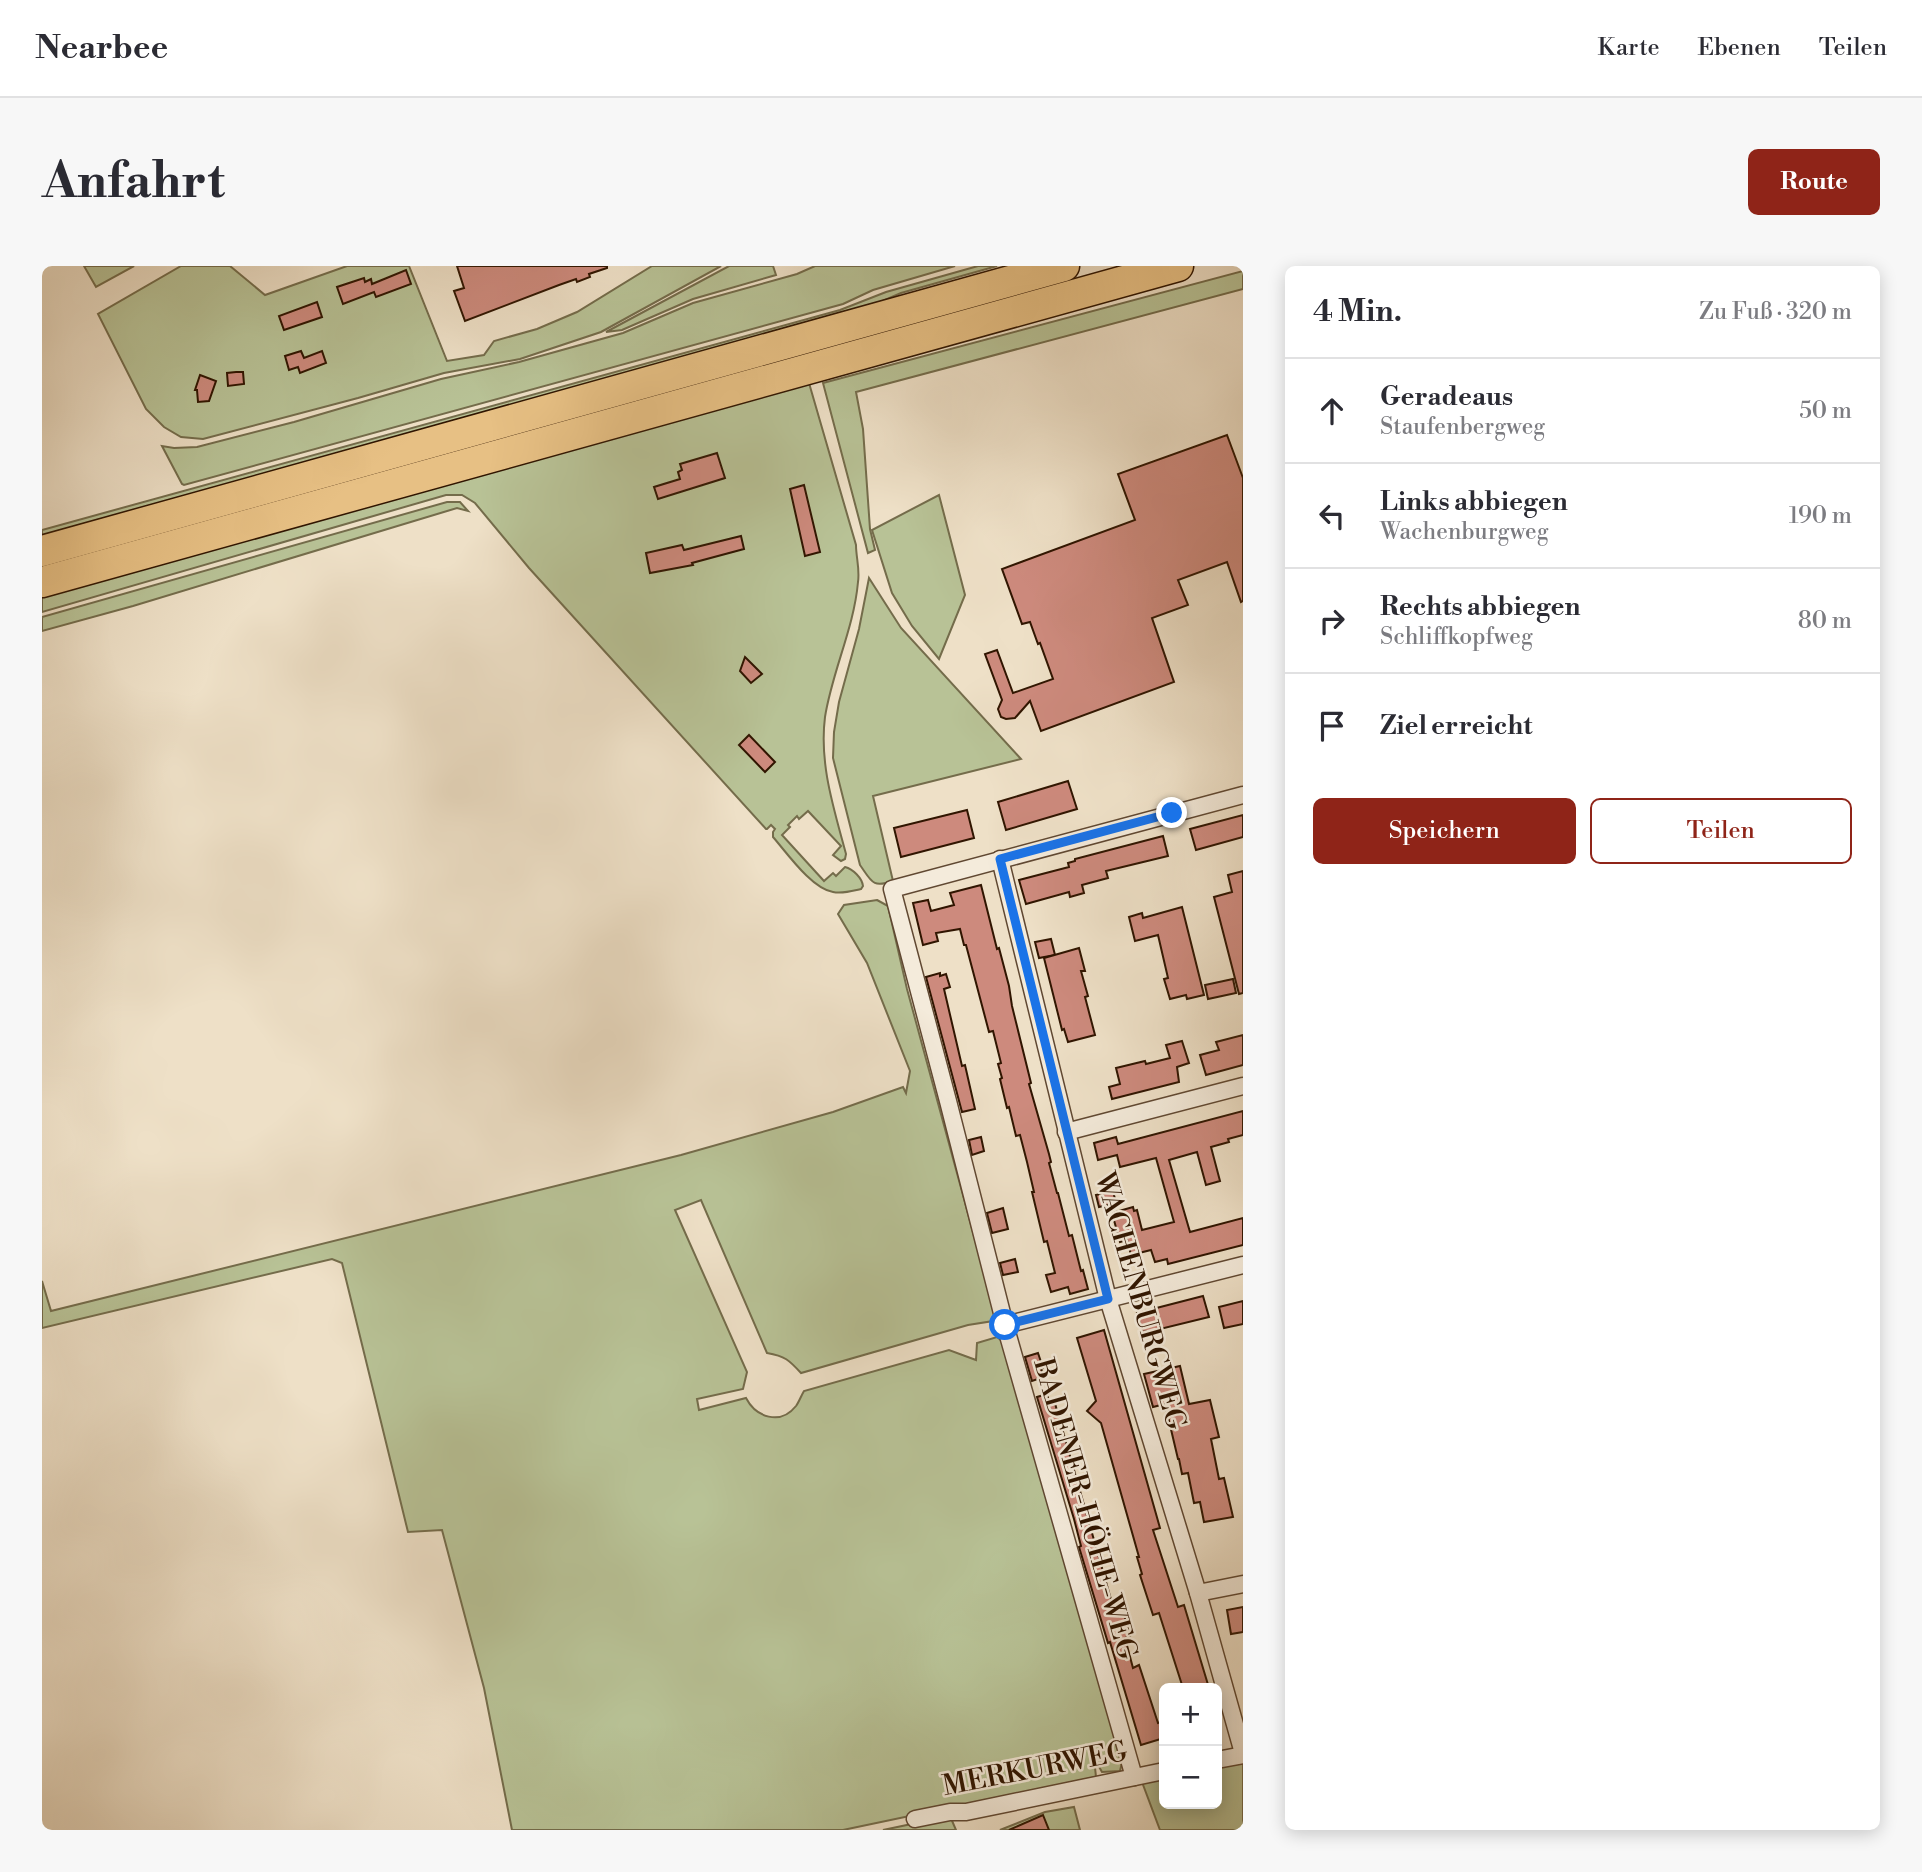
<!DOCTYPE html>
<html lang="de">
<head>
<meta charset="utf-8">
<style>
  :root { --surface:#fff; --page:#f7f7f7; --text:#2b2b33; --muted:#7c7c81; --line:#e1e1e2; --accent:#8f2418 }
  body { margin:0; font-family:"Libre Bodoni",serif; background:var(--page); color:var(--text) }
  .controls { position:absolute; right:21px; bottom:21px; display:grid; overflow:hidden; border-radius:10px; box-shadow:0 4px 18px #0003 }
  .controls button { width:63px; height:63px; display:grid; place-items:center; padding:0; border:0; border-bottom:2px solid var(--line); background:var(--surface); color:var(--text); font:35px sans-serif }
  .stop { position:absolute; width:21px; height:21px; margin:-16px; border:5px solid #1a73e8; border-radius:50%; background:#fff }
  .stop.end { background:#1a73e8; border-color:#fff; box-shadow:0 2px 7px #0008 }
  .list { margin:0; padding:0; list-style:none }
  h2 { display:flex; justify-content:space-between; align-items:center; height:91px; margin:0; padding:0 28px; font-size:30px }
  h2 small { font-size:23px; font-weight:400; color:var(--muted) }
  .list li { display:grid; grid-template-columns:46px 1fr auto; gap:21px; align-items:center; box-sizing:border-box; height:105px; padding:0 28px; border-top:2px solid var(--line) }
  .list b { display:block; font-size:26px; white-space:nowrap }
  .list p { margin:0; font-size:23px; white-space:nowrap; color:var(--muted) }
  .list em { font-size:23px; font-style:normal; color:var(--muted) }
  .actions { display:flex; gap:14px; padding:21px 28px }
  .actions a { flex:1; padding:16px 0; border:2px solid var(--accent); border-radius:10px; text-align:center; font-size:24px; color:var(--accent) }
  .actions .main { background:var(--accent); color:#fff }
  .icon { flex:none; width:38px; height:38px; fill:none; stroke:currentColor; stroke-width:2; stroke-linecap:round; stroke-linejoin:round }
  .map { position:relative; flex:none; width:1201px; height:1564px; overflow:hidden; border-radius:10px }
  header { display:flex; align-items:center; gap:42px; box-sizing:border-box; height:98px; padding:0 35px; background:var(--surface); border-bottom:2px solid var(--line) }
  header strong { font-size:33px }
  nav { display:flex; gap:38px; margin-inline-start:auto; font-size:24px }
  .intro { display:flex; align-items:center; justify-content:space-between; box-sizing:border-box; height:168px; padding:0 42px }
  h1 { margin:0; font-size:49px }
  .button { padding:18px 32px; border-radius:10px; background:var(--accent); color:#fff; font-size:24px; font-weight:700 }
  main { display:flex; gap:42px; padding:0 42px }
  aside { flex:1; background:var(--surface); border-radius:10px; box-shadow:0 4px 18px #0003 }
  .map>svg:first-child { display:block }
  .green { fill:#b8c296; stroke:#746c4b; stroke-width:2 }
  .building { fill:#cd8a7d; stroke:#301500; stroke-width:2 }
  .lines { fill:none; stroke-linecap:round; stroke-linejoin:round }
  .street-casing { stroke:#604832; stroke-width:19 }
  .highway-casing { stroke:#301500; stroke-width:33 }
  .street { stroke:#f4ebdb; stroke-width:16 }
  .highway { stroke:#e7c084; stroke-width:30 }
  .route { stroke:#1a73e8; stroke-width:9 }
  .labels { text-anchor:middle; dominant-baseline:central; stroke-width:5; stroke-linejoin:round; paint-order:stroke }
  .street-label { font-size:28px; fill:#301500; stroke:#f4ebdb }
</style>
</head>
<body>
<header>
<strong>Nearbee</strong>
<nav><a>Karte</a><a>Ebenen</a><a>Teilen</a></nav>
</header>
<div class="intro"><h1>Anfahrt</h1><a class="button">Route</a></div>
<main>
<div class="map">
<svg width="1201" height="1564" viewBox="0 0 1201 1564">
  <rect width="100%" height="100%" fill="#eee0c7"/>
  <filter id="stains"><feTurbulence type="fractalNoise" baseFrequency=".00286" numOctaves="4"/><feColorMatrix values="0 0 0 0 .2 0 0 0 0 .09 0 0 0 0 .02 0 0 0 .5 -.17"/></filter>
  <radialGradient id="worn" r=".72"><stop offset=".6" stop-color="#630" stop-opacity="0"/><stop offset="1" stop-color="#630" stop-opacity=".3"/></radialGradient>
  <g class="green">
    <path d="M42,0H92L54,21Z"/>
    <path d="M139,0H188L223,29L305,0H367L405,95L442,89L452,75L495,63L535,46L610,0H679L559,66L478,93L402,107L316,132L161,173L139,171L122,161L104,143L56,48Z"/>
    <path d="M687,0H731L734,9L651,33L580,64L564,66Z"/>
    <path d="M773,0H913L831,24L801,38L142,219L140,218L120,180L132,182L155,181L252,156L399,113L477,96L581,67L651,37L755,8Z"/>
    <path d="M936,0H955L859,27L822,43L0,275V264L798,44L844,26Z"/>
    <path d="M1201,5V23L814,126L821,163L828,263L833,284L826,287L781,117Z"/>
    <path d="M767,117L814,279C814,291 818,303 816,316C812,362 790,406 783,451C777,498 792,543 804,588L803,593L799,595L791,589L799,580L766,545L757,553L755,550L746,559L748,561L740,569L782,615L791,607L794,610L803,601C811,603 820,612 821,620L819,623C810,625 801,628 791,626C770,623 745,587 731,571V566L733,563L729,559L725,563H724L487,302L433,237L420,229H404L0,346V331Z"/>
    <path d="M897,229L923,329L897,393L870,360L850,327L830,264Z"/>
    <path d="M405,236H418L426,245L415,242L91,340L0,365V351Z"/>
    <path d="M827,312L859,362L979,493L831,530L851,615C830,622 830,616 818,599L791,492L792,466L797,436L817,363Z"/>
    <path d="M835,634L846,640L865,723L953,1047L951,1055L926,1059L759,1107C747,1094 743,1090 725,1087L659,934L633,944L705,1106L701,1123L655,1133L657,1144L704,1132C714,1151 738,1160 754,1140C757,1136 759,1130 762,1125L907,1084L934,1094L935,1077L955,1071L960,1075L1081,1492L1078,1505L1060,1506L1052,1492L1054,1511L801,1564H470L442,1422L400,1264L366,1266L300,997L290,993L0,1062V1015L9,1045L639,889L791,846L861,821L864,827L868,805L825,697L796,648L802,639Z"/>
    <path d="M1201,1495V1564H1118L1100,1516L1122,1511V1538H1175V1500Z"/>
    <path d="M1032,1541L1038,1564H958L1003,1546Z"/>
    <path d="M908,1550L914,1564H841Z"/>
  </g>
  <g class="building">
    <path d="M415,0H565V2L547,8L548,11L535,16L534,13L517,19L423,55L412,25L422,22Z"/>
    <path d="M364,4L369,18L334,31L332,26L301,38L295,21L322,12L323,16L329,13L330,18Z"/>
    <path d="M275,36L280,51L242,64L237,50Z"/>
    <path d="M259,85L262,92L280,85L284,97L258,107L256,101L247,104L243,90Z"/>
    <path d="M194,106H201L202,118L186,120L185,107Z"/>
    <path d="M158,109L174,115L167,135L156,136L155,124H153Z"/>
    <path d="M1185,169L1201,212V335L1199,336L1185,296L1136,314L1146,339L1110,352L1132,416L999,465L988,435L973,452L964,453L959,451L956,443L960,434L943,388L955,384L971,427L1011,413L998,377L996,378L988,356L980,358L960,303L1093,254L1076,208Z"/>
    <path d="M675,187L683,212L616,233L612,221L638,213L636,206L640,204L638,198Z"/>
    <path d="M762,219L778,286L763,290L748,223Z"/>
    <path d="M699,270L702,283L650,297L651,299L608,307L604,287L640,279L642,284Z"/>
    <path d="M703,391L720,408L709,417L698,405Z"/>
    <path d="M707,469L733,496L723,506L697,479Z"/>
    <path d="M1026,515L1035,543L964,564L956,536Z"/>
    <path d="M925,544L932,572L859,591L852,562Z"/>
    <path d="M1201,549V571L1154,584L1148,563Z"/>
    <path d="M1121,570L1126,590L1064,605L1066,612L1040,619L1042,627L1028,631L1027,626L984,638L977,614L1027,601L1026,597L1033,595V593Z"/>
    <path d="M1201,605V727L1197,728L1172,631L1190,626L1186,609Z"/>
    <path d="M939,619L955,683L957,682L967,720L970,740L989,817L987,818L1007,888L1009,896L1007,897L1015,927H1016L1027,970L1030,969L1039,1005L1041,1004L1046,1023L1028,1028L1026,1021L1009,1026L1004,1009L1013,1007L1005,975L1002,976L990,926H992L985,896L978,869L974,870L967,841L965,842L958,813L960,812L956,798L959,797L951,765L947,766L924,679H922L918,663L894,667L896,675L881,679L871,637L886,634L889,645L912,639L908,627Z"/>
    <path d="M1140,641L1162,729L1145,733L1144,729L1128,733L1122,713L1126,712L1116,669L1093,675L1087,651L1100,647L1101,652Z"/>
    <path d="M1009,673L1013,689L997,692L993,676Z"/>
    <path d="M1037,682L1043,705H1039L1046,730L1043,731L1053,769L1026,776L1022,763L1020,764L1002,692Z"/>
    <path d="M898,707V710L904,708L908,721L902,723L920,800L923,799L933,843L920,846L884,711Z"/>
    <path d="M1191,713L1194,727L1166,733L1163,719Z"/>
    <path d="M1201,769V799L1164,809L1158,789L1177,784L1174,776Z"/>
    <path d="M1140,775L1147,797L1135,801L1137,816L1070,833L1067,821L1078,818L1074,802L1103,795L1104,798L1128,792L1124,779Z"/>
    <path d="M1201,845V869L1186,873L1187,876L1169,881L1178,915L1164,919L1155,886L1127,894L1148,966L1201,952V979L1126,998L1125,993L1113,996L1109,984L1089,989L1085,974L1078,976L1070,947L1091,941L1092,945L1095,944L1100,964L1132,956L1114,892L1078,901L1075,889L1056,894L1052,877L1074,871L1076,878Z"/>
    <path d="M939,871L942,885L930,889L927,874Z"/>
    <path d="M1071,925L1074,937L1057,941L1054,929Z"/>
    <path d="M961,942L966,963L950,967L945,947Z"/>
    <path d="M973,993L976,1006L961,1009L958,997Z"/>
    <path d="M1161,1030L1167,1051L1106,1066L1105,1065L1100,1066L1095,1047Z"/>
    <path d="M1201,1035V1058L1182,1062L1177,1041Z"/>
    <path d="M1062,1064L1118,1262L1111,1264L1136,1341L1142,1339L1167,1422H1141L1117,1347L1111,1349L1098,1309L1100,1308L1095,1291H1097L1059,1157L1045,1145L1054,1135L1035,1072Z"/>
    <path d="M996,1087L1001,1102L999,1103L1002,1111L990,1115L983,1091Z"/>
    <path d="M1138,1100L1147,1138L1168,1134L1177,1171L1169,1173L1177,1213L1182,1212L1191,1251L1162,1256L1158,1236L1152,1237L1146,1207L1140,1208L1137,1193H1136L1123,1138L1111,1141L1102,1108Z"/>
    <path d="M1005,1128L1007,1136L1012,1134L1072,1344L1075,1343L1077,1350L1082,1349L1088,1370L1083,1372L1091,1402L1097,1399L1116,1457L1122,1455V1472L1099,1479L1068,1376L1066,1377L1037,1281L1039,1280L1032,1253L995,1131Z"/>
    <path d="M1201,1341V1366L1189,1368L1185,1344Z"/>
    <path d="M1001,1549L1007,1564H967Z"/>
  </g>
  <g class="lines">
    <g class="street-casing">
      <g id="street">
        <path d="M958,593L1066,1033L1156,1327L1201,1487"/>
        <path d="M1024,866L1201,820"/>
        <path d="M963,1059L1201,999"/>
        <path d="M1156,1327L1201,1318"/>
        <path d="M1175,1494L1201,1489"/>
        <path d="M1092,1511L963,1059L906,835L850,623L1201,529"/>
        <path d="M873,1553L908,1546H924L1122,1505"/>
      </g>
    </g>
    <g class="highway-casing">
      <g id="highway">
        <path d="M0,285L1022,0"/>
        <path d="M0,316L1136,0"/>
      </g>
    </g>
    <use href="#street" class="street"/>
    <use href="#highway" class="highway"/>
  </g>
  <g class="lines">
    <path class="route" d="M963,1059L1066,1033L958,593L1130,547"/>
  </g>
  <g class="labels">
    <g class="street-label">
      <text transform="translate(1098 1035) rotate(74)">WACHENBURGWEG</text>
      <text transform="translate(1043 1243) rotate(74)">BADENER-HÖHE-WEG</text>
      <text transform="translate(993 1503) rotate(-11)">MERKURWEG</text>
    </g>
  </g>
  <rect width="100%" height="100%" filter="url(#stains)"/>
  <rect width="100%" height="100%" fill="url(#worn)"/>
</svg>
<div class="controls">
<button>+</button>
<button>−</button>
</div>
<div class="stop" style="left:963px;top:1059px"></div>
<div class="stop end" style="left:1130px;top:547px"></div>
</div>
<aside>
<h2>4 Min.<small>Zu Fuß · 320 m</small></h2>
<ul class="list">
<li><svg class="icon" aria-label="ahead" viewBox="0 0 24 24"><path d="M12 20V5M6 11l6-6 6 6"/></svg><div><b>Geradeaus</b><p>Staufenbergweg</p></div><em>50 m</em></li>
<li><svg class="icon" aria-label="left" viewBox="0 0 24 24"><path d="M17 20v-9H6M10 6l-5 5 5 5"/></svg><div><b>Links abbiegen</b><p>Wachenburgweg</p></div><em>190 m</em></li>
<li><svg class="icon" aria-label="right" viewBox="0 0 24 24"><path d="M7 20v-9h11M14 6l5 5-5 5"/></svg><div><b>Rechts abbiegen</b><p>Schliffkopfweg</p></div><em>80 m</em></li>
<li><svg class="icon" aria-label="arrive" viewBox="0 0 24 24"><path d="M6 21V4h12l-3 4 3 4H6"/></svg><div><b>Ziel erreicht</b></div></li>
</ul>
<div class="actions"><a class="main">Speichern</a><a>Teilen</a></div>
</aside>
</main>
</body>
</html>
